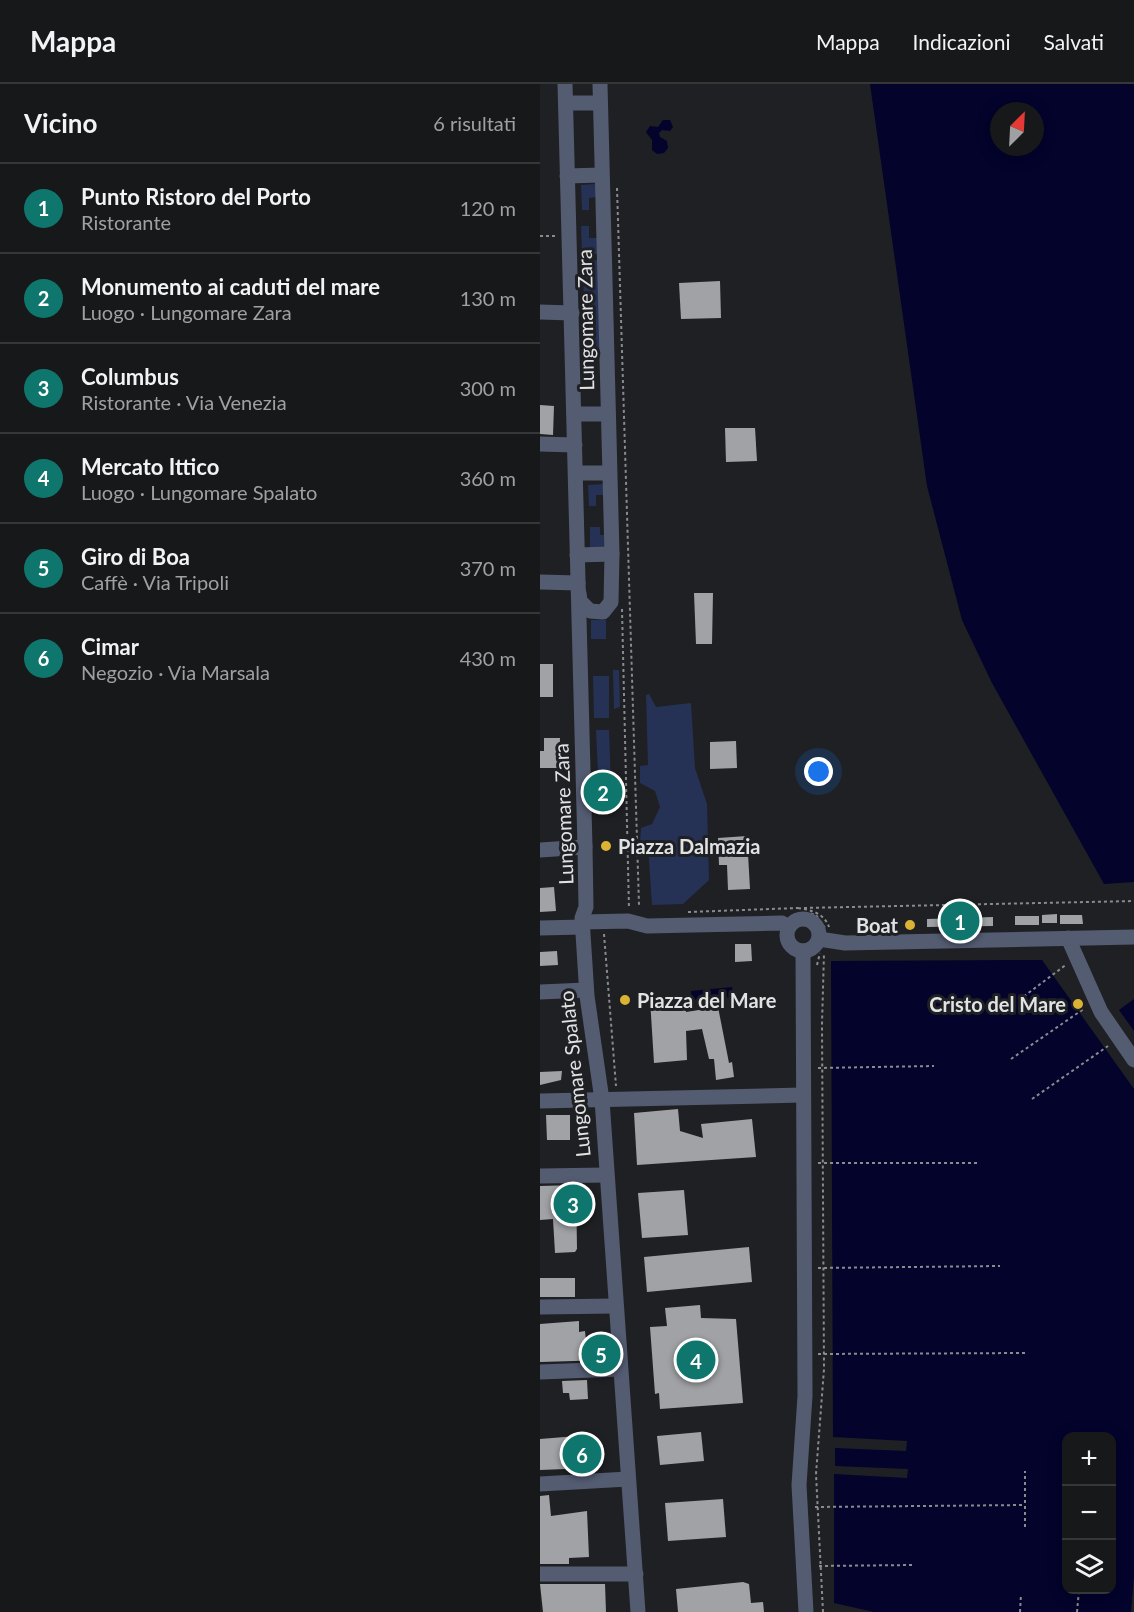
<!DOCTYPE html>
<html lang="it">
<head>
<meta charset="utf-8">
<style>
  :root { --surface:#17181a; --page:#242527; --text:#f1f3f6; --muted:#9ea0a2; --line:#363739; --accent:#0f766e }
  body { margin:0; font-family:Lato,sans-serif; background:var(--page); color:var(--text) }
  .controls { position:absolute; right:18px; bottom:18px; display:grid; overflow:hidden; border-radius:12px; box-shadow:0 3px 15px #0003 }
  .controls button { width:54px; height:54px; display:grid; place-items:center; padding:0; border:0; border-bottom:2px solid var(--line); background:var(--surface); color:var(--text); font:30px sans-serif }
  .compass { position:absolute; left:450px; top:18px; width:54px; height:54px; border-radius:50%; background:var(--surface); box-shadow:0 3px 15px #0003; rotate:24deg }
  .you { position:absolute; left:279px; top:688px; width:21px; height:21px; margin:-15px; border:4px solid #fff; border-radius:50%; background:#1a73e8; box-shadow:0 0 0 9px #1a73e833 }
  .badge { display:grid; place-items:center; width:39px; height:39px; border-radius:50%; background:var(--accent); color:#fff; font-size:20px; font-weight:700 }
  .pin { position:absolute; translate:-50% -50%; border:3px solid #fff; box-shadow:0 2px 6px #0006 }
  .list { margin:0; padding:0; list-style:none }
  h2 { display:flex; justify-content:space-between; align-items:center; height:78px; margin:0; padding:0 24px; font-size:26px }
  h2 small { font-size:20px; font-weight:400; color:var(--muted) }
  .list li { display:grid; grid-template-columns:39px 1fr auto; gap:18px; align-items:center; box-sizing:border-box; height:90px; padding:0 24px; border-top:2px solid var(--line) }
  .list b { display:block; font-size:22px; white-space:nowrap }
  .list p { margin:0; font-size:20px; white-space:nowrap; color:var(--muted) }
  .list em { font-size:20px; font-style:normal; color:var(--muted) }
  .icon { flex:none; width:33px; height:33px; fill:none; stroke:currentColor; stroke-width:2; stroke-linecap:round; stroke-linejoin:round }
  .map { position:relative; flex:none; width:594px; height:1528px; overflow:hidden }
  header { display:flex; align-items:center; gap:36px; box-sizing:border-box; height:84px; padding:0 30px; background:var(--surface); border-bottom:2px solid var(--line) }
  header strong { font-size:28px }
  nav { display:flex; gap:33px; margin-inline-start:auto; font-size:21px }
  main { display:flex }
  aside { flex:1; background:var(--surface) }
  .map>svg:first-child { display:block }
  .green { fill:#263156 }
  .water { fill:#03032c; fill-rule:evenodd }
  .building { fill:#a0a2a5 }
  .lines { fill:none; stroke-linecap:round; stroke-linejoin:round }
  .path { stroke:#8a8b8d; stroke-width:2; stroke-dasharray:3 3; stroke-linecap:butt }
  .minor { stroke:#545c72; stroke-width:15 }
  .poi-dot { fill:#dbb233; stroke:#1f2023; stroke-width:2 }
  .labels { text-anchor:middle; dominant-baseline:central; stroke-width:6; stroke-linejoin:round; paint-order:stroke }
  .street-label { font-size:20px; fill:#e1e2e3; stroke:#1f2023 }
  .poi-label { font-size:20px; font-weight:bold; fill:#e1e2e3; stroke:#1f2023; text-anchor:start }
</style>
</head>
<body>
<header>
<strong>Mappa</strong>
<nav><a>Mappa</a><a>Indicazioni</a><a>Salvati</a></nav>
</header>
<main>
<aside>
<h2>Vicino<small>6 risultati</small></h2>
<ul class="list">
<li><span class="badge">1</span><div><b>Punto Ristoro del Porto</b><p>Ristorante</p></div><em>120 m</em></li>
<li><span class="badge">2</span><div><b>Monumento ai caduti del mare</b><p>Luogo · Lungomare Zara</p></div><em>130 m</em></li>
<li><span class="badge">3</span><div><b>Columbus</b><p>Ristorante · Via Venezia</p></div><em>300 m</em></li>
<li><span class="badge">4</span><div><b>Mercato Ittico</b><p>Luogo · Lungomare Spalato</p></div><em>360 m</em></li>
<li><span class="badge">5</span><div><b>Giro di Boa</b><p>Caffè · Via Tripoli</p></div><em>370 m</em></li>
<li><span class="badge">6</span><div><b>Cimar</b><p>Negozio · Via Marsala</p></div><em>430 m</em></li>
</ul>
</aside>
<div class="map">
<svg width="594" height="1528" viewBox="0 0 594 1528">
  <rect width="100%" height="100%" fill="#1f2023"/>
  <g class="green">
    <path d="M56,100L57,113L49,114V126H42L41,101Z"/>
    <path d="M41,142H49V154H57L58,170L42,171Z"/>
    <path d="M58,176L60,273H45L43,177Z"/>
    <path d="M64,400L65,411H56V422H49L48,401Z"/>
    <path d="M50,443H60V451H65V464H50Z"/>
    <rect x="51" y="536" width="15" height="19"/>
    <path d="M73,586H79L80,623L74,625Z"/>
    <path d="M53,592H69V634H54Z"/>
    <path d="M109,610L116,623L151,619L155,684L167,720L169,796L143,820L112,821L108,762L100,759L101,744L112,740L120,723L115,707L100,699V682L108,681L106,611Z"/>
    <path d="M56,646H69L71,702H64V709H59Z"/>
  </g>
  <g class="water">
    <path d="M330,0H594V798L564,800L452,599L422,536L387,402ZM459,27H495V63H459Z"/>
    <path d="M123,36H130L133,43L130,47L122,46L119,49L120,53L127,57L128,64L124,69L117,70L112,66V56L106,48L110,42L118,43Z"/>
    <path d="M502,876L594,1005V1493L591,1528H334L294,1519V1390L367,1394L368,1385L295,1382V1364L366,1367L367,1357L293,1353L291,877ZM526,1352H572V1506H526Z"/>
    <path d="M192,903L193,914H188L185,910L178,915L174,911L168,915L164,912L152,917L151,907Z"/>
    <path d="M594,915V947L579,926Z"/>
  </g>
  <g class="building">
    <path d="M180,197L181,234L141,235L139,199Z"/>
    <path d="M0,321L14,322L13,351L0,350Z"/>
    <path d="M185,344H215L217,377L186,378Z"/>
    <path d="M154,509H173L172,560H156Z"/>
    <rect x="0" y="580" width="13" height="33"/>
    <path d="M4,654H20L19,684H0V667H4Z"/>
    <path d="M196,657L197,684L170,685V658Z"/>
    <path d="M207,752L210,805L188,806L187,781H179L178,754Z"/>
    <path d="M14,803L16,827L0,828V804Z"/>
    <path d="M517,830V839H502V831Z"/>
    <path d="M520,831H542L543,840H520Z"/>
    <rect x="475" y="832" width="24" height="9"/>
    <path d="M453,833V842L387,843V835Z"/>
    <path d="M195,860H211L212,877L195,878Z"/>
    <path d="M17,867L18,881L0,882V868Z"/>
    <path d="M146,913V928L178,923L189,979L192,978L194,993L176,996L174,975H169L162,945L146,947L147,976L114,979L110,915Z"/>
    <path d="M22,987L21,996L0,1001V988Z"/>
    <path d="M138,1025L140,1047L163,1054L161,1040L212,1035L216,1073L97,1081L94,1029Z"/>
    <path d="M6,1031H30V1056H7Z"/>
    <path d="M36,1101L37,1165L35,1168L15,1169L13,1135L0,1136V1102Z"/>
    <path d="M144,1106L148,1151L102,1154L98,1109Z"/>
    <path d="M209,1163L212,1198L107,1208L104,1173Z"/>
    <rect x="0" y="1194" width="35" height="19"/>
    <path d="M160,1221L161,1234L196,1235L203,1319L120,1325L119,1309L115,1310L110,1243L127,1242L125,1224Z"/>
    <path d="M39,1237V1248L45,1247L47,1266H68V1276L0,1278V1240Z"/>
    <path d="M47,1296L48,1315L30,1316L29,1309H23L22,1297Z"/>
    <path d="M161,1348L164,1377L120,1381L117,1352Z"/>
    <path d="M49,1351L50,1384L0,1386V1355Z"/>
    <path d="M9,1411L11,1432L47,1427L49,1473L29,1474V1480H0V1412Z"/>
    <path d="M183,1415L186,1453L128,1457L125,1419Z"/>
    <path d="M203,1498L209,1500L211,1519L223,1518L224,1528H138L136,1505Z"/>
    <path d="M0,1500H65L66,1528H3Z"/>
  </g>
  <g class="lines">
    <g class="path">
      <path d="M77,104L99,821"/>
      <path d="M0,152H15"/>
      <path d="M82,525L89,825"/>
      <path d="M57,717L87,716"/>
      <path d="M258,824C271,826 284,829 289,843"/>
      <path d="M264,824L594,817"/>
      <path d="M148,828L258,824"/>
      <path d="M260,834L269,829L276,831L285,844"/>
      <path d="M64,850L76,1002"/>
      <path d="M277,881L280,869"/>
      <path d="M479,916L527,880"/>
      <path d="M471,975L545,924"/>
      <path d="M278,984L394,982"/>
      <path d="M492,1015L568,962"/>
      <path d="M278,1079H440"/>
      <path d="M278,1184L460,1182"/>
      <path d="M278,1270L485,1269"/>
      <path d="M275,1423L485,1421"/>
      <path d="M485,1443V1387"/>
      <path d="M279,1482L372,1481"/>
      <path d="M283,1528L276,1390L284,1285L282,940L284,869"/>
      <path d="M480,1528L481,1510"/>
      <path d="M537,1528L539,1506"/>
    </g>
    <g class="minor">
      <path d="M25,0L45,763L46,823L42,834L47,912L62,1016L98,1528"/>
      <path d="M26,19H60"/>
      <path d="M27,92L61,91"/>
      <path d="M0,228L32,229"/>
      <path d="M34,330H68"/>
      <path d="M0,360L35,361"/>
      <path d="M36,389H69"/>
      <path d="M37,471L72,470"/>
      <path d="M0,498L38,499"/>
      <path d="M39,509L40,517L50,527L63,528L71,518L72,470L60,0"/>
      <path d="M0,766L45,763"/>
      <circle cx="263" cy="851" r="16"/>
      <path d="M42,838L88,837L107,842L242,839L249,843"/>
      <path d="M0,844L43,843"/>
      <path d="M528,854L561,928L594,976"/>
      <path d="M279,855L305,859L594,853"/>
      <path d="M263,867L265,1312L259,1401L266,1528"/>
      <path d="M0,908L46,906"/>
      <path d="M0,1017L263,1011"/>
      <path d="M0,1092L66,1091"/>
      <path d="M0,1223L76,1222"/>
      <path d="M0,1288L80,1285"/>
      <path d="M0,1400L88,1395"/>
      <path d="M0,1490H96"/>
    </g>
  </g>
  <g class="poi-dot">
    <circle cx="66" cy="762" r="6"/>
    <circle cx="370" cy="841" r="6"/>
    <circle cx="85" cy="916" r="6"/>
    <circle cx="538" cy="920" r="6"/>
  </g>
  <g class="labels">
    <g class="street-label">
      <text transform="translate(45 236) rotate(-91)">Lungomare Zara</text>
      <text transform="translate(23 730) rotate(-92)">Lungomare Zara</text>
      <text transform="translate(34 990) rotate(-96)">Lungomare Spalato</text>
    </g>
    <g class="poi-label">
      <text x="78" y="762">Piazza Dalmazia</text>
      <text x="358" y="841" text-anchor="end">Boat</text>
      <text x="97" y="916">Piazza del Mare</text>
      <text x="526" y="920" text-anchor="end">Cristo del Mare</text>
    </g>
  </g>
</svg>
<div class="controls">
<button>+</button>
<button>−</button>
<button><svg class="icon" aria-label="layers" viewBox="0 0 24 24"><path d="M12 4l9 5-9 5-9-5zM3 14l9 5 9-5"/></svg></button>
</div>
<svg class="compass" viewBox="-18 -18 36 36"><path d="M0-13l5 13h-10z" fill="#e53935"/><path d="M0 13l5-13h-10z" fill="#9ea0a2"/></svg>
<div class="you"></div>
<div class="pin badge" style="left:420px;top:837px">1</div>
<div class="pin badge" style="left:63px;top:708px">2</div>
<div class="pin badge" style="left:33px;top:1120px">3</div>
<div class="pin badge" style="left:156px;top:1276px">4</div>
<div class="pin badge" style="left:61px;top:1270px">5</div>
<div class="pin badge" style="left:42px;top:1370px">6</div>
</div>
</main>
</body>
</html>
